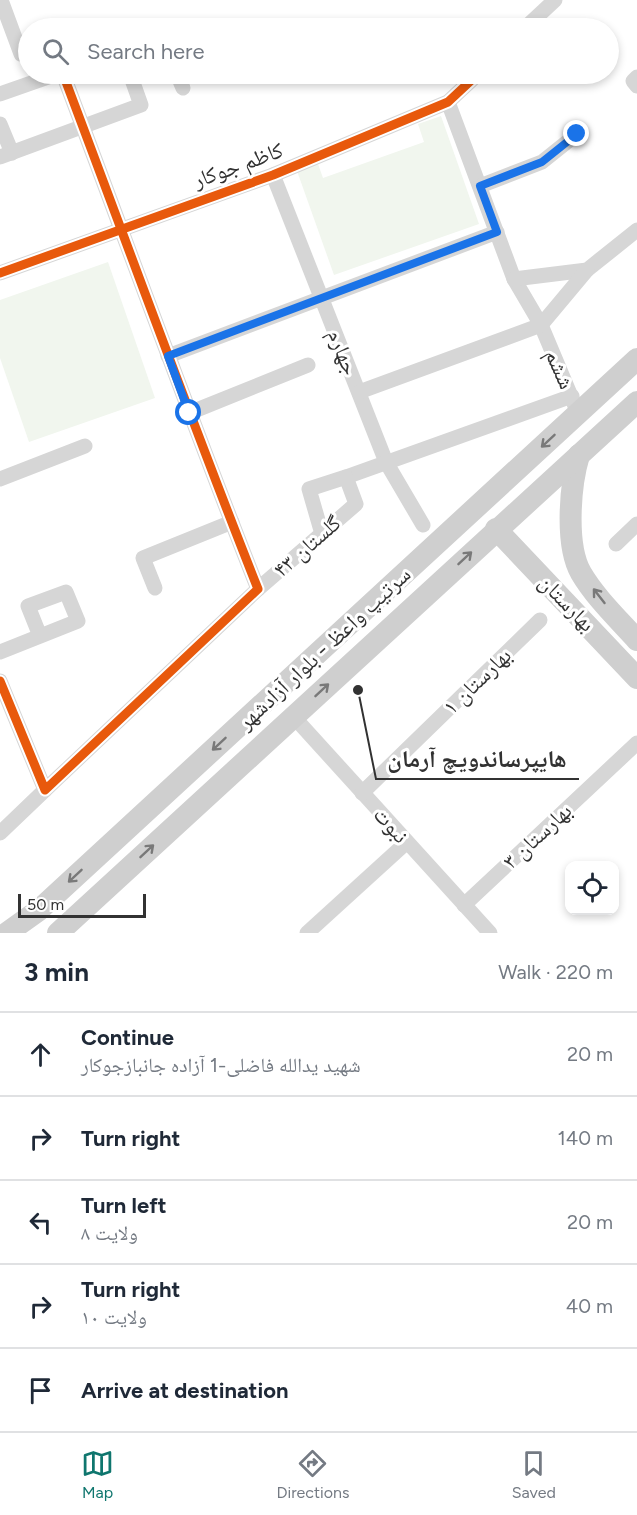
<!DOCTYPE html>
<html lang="en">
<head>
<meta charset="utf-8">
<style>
  :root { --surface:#fff; --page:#f6f6f7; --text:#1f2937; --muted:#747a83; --line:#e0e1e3; --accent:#0f766e }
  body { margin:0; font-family:Figtree,"Noto Naskh Arabic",sans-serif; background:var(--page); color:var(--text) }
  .controls { position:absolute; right:18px; bottom:18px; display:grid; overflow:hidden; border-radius:12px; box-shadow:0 3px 9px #0003 }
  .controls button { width:54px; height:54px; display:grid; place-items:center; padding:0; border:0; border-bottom:2px solid var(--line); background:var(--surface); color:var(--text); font:30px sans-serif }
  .scale { position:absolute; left:18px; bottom:15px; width:128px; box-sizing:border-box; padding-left:6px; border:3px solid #323232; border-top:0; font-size:16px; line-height:21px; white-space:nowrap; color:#323232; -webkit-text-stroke:4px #fff; paint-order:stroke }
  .stop { position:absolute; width:18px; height:18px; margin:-14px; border:4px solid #1a73e8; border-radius:50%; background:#fff }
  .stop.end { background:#1a73e8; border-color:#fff; box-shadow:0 2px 6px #0008 }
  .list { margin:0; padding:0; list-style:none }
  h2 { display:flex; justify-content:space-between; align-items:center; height:78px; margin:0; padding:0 24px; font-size:26px }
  h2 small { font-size:20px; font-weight:400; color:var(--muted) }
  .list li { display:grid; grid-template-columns:39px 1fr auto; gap:18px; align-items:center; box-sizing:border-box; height:84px; padding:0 24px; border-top:2px solid var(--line) }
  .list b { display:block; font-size:22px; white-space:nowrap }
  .list p { margin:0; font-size:20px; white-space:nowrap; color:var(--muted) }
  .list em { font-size:20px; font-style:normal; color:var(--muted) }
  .icon { flex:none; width:33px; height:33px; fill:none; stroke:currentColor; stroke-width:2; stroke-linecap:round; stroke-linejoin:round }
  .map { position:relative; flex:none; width:637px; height:933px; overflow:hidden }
  .search { position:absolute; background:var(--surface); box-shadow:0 3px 9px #0003; left:18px; right:18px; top:18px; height:66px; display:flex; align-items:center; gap:15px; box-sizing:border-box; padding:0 21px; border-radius:33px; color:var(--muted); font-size:22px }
  .sheet { height:498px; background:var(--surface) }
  nav { display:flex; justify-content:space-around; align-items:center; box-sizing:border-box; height:84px; border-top:2px solid var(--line); background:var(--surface); font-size:16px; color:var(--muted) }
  nav a { display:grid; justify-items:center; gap:3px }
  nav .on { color:var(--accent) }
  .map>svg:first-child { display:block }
  .green { fill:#f1f6ee }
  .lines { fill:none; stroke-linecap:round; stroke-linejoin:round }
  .street { stroke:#d6d6d6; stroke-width:15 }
  .secondary { stroke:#cfcfcf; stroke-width:22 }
  .cycleway-casing { stroke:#fff; stroke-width:13 }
  .cycleway { stroke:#e8590c; stroke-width:9 }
  .oneway { stroke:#797979 }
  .route { stroke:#1a73e8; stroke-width:8 }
  .labels { text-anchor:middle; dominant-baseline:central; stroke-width:6; stroke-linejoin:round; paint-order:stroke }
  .street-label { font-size:22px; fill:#323232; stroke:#fff }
  .leader { fill:none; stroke:#323232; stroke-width:2 }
  .callout-dot { fill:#323232; stroke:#fff; stroke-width:2 }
  .callout-label { font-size:24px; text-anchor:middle; font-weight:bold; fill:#323232; stroke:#fff; stroke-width:6; stroke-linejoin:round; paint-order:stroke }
</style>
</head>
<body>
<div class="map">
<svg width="637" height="933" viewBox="0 0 637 933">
  <rect width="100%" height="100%" fill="#fff"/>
  <g class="green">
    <path d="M441,116L479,224L334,275L297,171L318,164L323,178L424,142L418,124Z"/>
    <path d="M108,262L155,398L29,442L0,358V300Z"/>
  </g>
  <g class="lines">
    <g class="street">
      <path d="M1,0L21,54L28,53"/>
      <path d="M525,28L555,0"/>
      <path d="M177,74L183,88"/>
      <path d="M637,77L633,81L637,86"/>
      <path d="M0,94L57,74"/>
      <path d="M448,102L514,279L541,325L578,413"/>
      <path d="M0,124L12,153"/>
      <path d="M0,157L141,105L130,74"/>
      <path d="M273,175L386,462L423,525"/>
      <path d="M480,186L542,162L577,134"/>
      <path d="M0,273L273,175L448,102L478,74"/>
      <path d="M514,279L587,270L637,230"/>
      <path d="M168,356L497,232"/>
      <path d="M359,392L541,325L587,270"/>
      <path d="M189,413L308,365"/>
      <path d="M346,477L572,396"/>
      <path d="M0,479L85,446"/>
      <path d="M616,544L637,524"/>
      <path d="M155,588L143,558L232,522"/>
      <path d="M258,589L356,504L346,477L309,489L322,534"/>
      <path d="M0,652L78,621L66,592L28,606L40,636"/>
      <path d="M0,681L45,790L258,589C190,418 128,246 63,74"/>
      <path d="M293,716L490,933"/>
      <path d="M362,793L540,620"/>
      <path d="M0,833L45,790"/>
      <path d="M464,905L637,743"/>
      <path d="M307,933L407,842"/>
    </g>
    <g class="secondary">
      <path d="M579,455C570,485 565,545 581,573C595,597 618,619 637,640"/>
      <path d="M496,529L637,678"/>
      <path d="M7,933L39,910L637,359"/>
      <path d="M58,933L637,402"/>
    </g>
    <g class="cycleway-casing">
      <g id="cycleway">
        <path d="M0,273L273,175L448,102L478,74"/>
        <path d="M0,681L45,790L258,589C190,418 128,246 63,74"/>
      </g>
    </g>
    <use href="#cycleway" class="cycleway"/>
  </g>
  <defs><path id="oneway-shaft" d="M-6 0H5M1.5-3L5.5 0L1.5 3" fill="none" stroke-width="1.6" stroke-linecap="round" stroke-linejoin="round" transform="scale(1.5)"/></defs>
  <g class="oneway">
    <use href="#oneway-shaft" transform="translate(548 441) rotate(137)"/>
    <use href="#oneway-shaft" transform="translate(465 558) rotate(-43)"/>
    <use href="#oneway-shaft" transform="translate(599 596) rotate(-128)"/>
    <use href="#oneway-shaft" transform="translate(322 690) rotate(-43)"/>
    <use href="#oneway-shaft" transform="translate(219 744) rotate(137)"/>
    <use href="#oneway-shaft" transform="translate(147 851) rotate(-43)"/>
    <use href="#oneway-shaft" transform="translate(75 876) rotate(137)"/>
  </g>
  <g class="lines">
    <path class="route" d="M189,413L168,356L497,232L480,186L542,162L577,134"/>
  </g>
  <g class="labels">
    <g class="street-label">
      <text transform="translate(238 165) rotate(-20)">کاظم جوکار</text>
      <text transform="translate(343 352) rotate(68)">جهارم</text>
      <text transform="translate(560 369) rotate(66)">ششم</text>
      <text transform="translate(307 546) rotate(-41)">گلستان ۴۳</text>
      <text transform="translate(567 603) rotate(46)">بهارستان</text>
      <text transform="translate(324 648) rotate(-43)">سرتیپ واعظ - بلوار آزادشهر</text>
      <text transform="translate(477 681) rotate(-44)">بهارستان ۱</text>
      <text transform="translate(391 825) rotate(48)">نبوت</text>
      <text transform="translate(537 836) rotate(-43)">بهارستان ۳</text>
    </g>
  </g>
  <path class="leader" d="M358 690L376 779H579"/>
  <circle class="callout-dot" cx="358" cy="690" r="6"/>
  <g class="callout-label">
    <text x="477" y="767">هایپرساندویچ آرمان</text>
  </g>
</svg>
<div class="controls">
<button><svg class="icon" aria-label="locate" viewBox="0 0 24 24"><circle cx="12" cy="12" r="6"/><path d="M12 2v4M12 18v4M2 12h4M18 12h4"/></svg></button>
</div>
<div class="scale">50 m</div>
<div class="stop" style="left:189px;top:413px"></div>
<div class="stop end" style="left:577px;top:134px"></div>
<div class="search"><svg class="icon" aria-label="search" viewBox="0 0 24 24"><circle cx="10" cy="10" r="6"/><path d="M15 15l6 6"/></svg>Search here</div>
</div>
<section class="sheet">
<h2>3 min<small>Walk · 220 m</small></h2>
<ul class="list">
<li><svg class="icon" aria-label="ahead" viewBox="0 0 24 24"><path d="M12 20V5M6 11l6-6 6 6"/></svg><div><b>Continue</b><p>شهید یدالله فاضلی-1 آزاده جانبازجوکار</p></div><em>20 m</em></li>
<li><svg class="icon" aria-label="right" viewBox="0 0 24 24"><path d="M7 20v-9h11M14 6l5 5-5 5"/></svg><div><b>Turn right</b></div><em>140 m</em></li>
<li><svg class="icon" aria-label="left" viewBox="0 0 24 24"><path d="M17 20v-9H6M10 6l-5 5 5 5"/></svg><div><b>Turn left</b><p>ولایت ۸</p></div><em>20 m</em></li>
<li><svg class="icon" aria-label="right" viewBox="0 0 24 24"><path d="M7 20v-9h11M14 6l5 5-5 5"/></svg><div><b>Turn right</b><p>ولایت ۱۰</p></div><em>40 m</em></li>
<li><svg class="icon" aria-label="arrive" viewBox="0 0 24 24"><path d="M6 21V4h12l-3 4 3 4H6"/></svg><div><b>Arrive at destination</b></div></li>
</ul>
</section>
<nav>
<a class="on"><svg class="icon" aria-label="map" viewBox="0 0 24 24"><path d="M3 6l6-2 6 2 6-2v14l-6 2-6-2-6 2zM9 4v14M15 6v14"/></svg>Map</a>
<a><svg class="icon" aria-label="directions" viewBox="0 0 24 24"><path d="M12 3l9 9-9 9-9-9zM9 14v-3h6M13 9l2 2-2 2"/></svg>Directions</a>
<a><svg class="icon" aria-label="saved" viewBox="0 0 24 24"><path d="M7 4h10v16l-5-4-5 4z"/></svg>Saved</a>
</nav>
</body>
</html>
